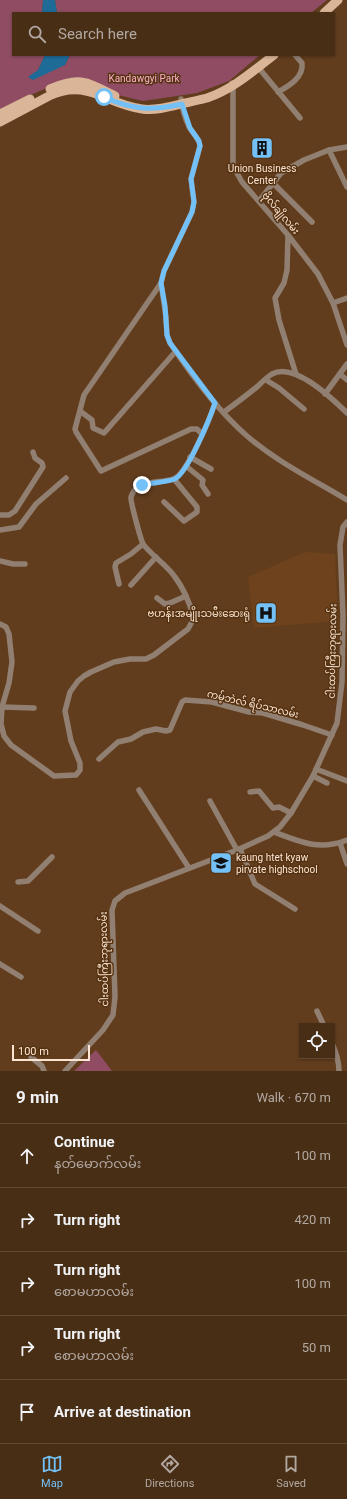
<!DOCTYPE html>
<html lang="en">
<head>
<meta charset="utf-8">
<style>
  :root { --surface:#492e16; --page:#533a23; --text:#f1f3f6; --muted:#b1a8a1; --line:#614a35; --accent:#73c1f6 }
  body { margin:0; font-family:Roboto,"Noto Sans Myanmar",sans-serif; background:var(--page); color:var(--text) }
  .controls { position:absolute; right:12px; bottom:12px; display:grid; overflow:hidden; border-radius:0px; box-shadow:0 1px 3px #0004 }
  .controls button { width:36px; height:36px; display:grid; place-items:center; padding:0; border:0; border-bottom:1px solid var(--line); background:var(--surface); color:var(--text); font:20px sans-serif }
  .scale { position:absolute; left:12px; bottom:10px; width:78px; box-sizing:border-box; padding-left:4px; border:2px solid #fce5d3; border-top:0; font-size:11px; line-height:14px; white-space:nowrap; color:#fce5d3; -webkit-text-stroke:3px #553211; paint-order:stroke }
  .stop { position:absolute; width:12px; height:12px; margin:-9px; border:3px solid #73c1f6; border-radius:50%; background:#fff }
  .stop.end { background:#73c1f6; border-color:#fff; box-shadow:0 1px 4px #0008 }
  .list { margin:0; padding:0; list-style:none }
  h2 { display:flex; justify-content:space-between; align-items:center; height:52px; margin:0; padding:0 16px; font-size:17px }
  h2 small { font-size:13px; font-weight:400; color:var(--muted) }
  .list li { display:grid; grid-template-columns:26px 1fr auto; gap:12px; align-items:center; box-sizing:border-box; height:64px; padding:0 16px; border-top:1px solid var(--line) }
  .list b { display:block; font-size:15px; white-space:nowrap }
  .list p { margin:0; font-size:13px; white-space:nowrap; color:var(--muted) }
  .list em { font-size:13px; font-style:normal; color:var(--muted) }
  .icon { flex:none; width:22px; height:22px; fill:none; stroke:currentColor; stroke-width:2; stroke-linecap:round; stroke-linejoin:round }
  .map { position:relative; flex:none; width:347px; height:1071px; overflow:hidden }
  .search { position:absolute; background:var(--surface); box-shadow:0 1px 3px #0004; left:12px; right:12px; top:12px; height:44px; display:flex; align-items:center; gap:10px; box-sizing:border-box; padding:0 14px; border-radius:0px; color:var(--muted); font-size:15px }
  .sheet { height:372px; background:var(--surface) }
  nav { display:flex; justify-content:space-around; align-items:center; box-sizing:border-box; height:56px; border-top:1px solid var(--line); background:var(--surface); font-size:11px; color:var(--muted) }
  nav a { display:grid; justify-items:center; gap:2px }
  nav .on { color:var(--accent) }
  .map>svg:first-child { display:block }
  .built { fill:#6d421c }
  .green { fill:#8f4c62 }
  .water { fill:#1e6b98 }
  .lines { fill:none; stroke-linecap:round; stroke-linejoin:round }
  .minor { stroke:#917f71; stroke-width:5.5 }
  .primary { stroke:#dab598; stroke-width:9 }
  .route { stroke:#73c1f6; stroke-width:5 }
  .labels { text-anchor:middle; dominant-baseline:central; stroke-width:3; stroke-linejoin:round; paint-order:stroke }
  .park-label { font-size:10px; fill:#fdb0c7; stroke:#553211 }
  .poi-label { font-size:10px; fill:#fce5d3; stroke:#553211 }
  .street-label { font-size:10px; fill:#fce5d3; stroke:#553211 }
</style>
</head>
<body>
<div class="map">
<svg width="347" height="1071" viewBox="0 0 347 1071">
  <rect width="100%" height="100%" fill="#613d1d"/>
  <path class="built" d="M305,552L335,554L338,621L254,628L248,577Z"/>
  <g class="green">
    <path d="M0,0H43L42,13H13V55H45L38,70L29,77L65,65L70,55H260L229,81L197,93L143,101L118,95L94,81L69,78L22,99L0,110Z"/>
    <path d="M55,0H327L311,13H57Z"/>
    <path d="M96,1050L112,1071H74Z"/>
  </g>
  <g class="water">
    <path d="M43,0H55L57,13H42Z"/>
    <path d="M45,55H70L65,65L33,80L28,77L38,70Z"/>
  </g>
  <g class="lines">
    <g class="minor">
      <path d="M258,67L300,118"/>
      <path d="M232,83L233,85V166L242,182L288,235L318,274L333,303L347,345"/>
      <path d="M278,92C289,86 304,77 302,63L295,55"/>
      <path d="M181,99C182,108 185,118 189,127C193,134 199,138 200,146L191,179L194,202L192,212L164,271L161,283L166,317L167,335L170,343C192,376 217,410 247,436C277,462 314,480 347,500"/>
      <path d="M329,150L347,187"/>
      <path d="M273,183L312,222"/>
      <path d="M259,201L281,173L304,160L329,150L347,147"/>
      <path d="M288,236L287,270L284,283L275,298L279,320L296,374"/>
      <path d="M161,283L84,395L75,429L76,432L101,471L191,429H197L202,434"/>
      <path d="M333,303L347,298"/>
      <path d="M340,374L347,380"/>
      <path d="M266,380L279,388L304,409"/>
      <path d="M325,394L347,364"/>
      <path d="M80,411L92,420L93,428L104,433L176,351"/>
      <path d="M224,412C235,404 247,395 258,386C262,382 267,377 272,374C294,362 332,398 347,413"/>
      <path d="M190,457L211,469"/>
      <path d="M186,466L203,480L202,485L208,494"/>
      <path d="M164,502L184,521L197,512V507L174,479"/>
      <path d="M0,515H9L15,511L43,467L42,463L35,458L33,452"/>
      <path d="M0,530L19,527L36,504L66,478"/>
      <path d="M0,561L13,564H25"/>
      <path d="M119,584L115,567L116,563L131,554L143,544"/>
      <path d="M131,585L156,557"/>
      <path d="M157,598L165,604L170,603L186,596"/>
      <path d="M0,624L6,627L9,634L12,662L9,683L2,707L1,724L4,736L11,745L54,776L76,775L80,770V763L71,741L65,711L70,692L78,681L84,676L91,672L114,662L130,659H146L154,655L188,629L194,618C190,604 184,589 175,577C167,565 151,555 143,544C141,540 130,501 131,497C132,494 135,489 138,487C148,480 162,483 173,479C187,475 210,418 215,403"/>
      <path d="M2,707L34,708"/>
      <path d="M99,759L118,742L131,739L143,732L156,729L166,731L170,730L182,702L185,700L212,702L249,712L263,713L303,725L332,735"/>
      <path d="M316,769L347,781"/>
      <path d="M313,776L327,783"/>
      <path d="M139,790L189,868"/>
      <path d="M250,792L259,791L273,808L279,807L291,813"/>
      <path d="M210,801L237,850"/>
      <path d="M274,832C300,842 320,851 347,840"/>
      <path d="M340,843L347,864"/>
      <path d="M240,849L255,884L295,909"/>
      <path d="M18,882L28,881L52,857"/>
      <path d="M0,906L38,931"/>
      <path d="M0,964L21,977"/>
      <path d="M317,1011L324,1026"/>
      <path d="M332,1043C336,1052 339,1061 339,1071"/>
      <path d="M31,1057L42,1066L44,1071"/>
      <path d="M65,1071L103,1030L113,1015L115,997L112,910L115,901L125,893L237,850L268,836L280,827L291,813L313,776L337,723L342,682L343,615L340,545L343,527L347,522"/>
    </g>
    <g class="primary">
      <path d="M324,13L338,0"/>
      <path d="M50,89C80,76 87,82 115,96"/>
      <path d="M0,114L30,99"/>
      <path d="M0,122L49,96C87,78 105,104 142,109C154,111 169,107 181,104C190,102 199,100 207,98C233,89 253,71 274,55"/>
    </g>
  </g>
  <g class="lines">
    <path class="route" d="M104,97C133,110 151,111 182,104L190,128L199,141L200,146L191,179L194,202L192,212L164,271L161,283L165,306L167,335L170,343L215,403C210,418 188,472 175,479C167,482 151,483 142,485"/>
  </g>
  <defs>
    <g id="building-square" transform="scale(1.15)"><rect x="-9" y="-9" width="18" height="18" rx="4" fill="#73c1f6" stroke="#553211"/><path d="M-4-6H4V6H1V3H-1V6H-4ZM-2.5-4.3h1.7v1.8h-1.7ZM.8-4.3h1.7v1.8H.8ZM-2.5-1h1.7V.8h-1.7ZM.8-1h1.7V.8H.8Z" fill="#111"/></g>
    <g id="hospital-square" transform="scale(1.15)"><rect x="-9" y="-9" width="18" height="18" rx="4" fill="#73c1f6" stroke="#553211"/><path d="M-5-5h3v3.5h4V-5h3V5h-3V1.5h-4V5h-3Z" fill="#111"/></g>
    <g id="school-square" transform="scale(1.15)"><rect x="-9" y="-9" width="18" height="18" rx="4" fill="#73c1f6" stroke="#553211"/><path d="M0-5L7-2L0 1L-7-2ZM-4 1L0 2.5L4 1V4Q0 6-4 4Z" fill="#111"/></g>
  </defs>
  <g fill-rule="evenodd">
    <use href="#building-square" x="262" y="148"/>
    <use href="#hospital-square" x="266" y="613"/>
    <use href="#school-square" x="221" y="863"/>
  </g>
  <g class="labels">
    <g class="park-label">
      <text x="144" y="78">Kandawgyi Park</text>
    </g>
    <g class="poi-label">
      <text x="262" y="168">Union Business<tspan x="262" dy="12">Center</tspan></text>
      <text x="250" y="613" text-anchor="end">ဗဟန်းအမျိုးသမီးဆေးရုံ</text>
      <text x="236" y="857" text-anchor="start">kaung htet kyaw<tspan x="236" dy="12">pirvate highschool</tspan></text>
    </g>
    <g class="street-label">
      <text transform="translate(281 213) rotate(50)">ဗိုလ်ချိုလမ်း</text>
      <text transform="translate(332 651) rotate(-89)">ငါးထပ်ကြီးဘုရားလမ်း</text>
      <text transform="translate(253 704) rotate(13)">ကမ့်ဘဲလ် ရိပ်သာလမ်း</text>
      <text transform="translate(104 959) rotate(-91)">ငါးထပ်ကြီးဘုရားလမ်း</text>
    </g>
  </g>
</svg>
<div class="controls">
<button><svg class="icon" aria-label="locate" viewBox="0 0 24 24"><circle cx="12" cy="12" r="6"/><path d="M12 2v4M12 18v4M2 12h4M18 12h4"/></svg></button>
</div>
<div class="scale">100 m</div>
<div class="stop" style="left:104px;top:97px"></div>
<div class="stop end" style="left:142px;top:485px"></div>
<div class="search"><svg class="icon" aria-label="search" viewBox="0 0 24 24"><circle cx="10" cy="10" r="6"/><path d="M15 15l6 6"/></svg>Search here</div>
</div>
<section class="sheet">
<h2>9 min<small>Walk · 670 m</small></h2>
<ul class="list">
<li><svg class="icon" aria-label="ahead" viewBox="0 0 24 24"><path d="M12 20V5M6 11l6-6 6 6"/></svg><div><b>Continue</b><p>နတ်မောက်လမ်း</p></div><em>100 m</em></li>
<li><svg class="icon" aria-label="right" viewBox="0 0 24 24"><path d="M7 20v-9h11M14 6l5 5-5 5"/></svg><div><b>Turn right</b></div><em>420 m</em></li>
<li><svg class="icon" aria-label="right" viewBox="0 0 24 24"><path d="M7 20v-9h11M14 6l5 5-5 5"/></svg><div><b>Turn right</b><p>စောမဟာလမ်း</p></div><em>100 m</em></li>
<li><svg class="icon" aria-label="right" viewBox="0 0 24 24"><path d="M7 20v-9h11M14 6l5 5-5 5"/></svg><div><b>Turn right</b><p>စောမဟာလမ်း</p></div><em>50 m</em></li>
<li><svg class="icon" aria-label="arrive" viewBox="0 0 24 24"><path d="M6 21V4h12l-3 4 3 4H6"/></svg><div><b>Arrive at destination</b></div></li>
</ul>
</section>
<nav>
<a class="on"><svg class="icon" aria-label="map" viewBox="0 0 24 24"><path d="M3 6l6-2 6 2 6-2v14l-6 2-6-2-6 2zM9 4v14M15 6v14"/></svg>Map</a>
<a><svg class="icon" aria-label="directions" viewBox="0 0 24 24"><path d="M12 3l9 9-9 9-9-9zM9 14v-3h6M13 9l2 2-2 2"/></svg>Directions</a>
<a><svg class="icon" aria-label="saved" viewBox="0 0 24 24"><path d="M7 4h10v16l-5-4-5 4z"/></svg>Saved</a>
</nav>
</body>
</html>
